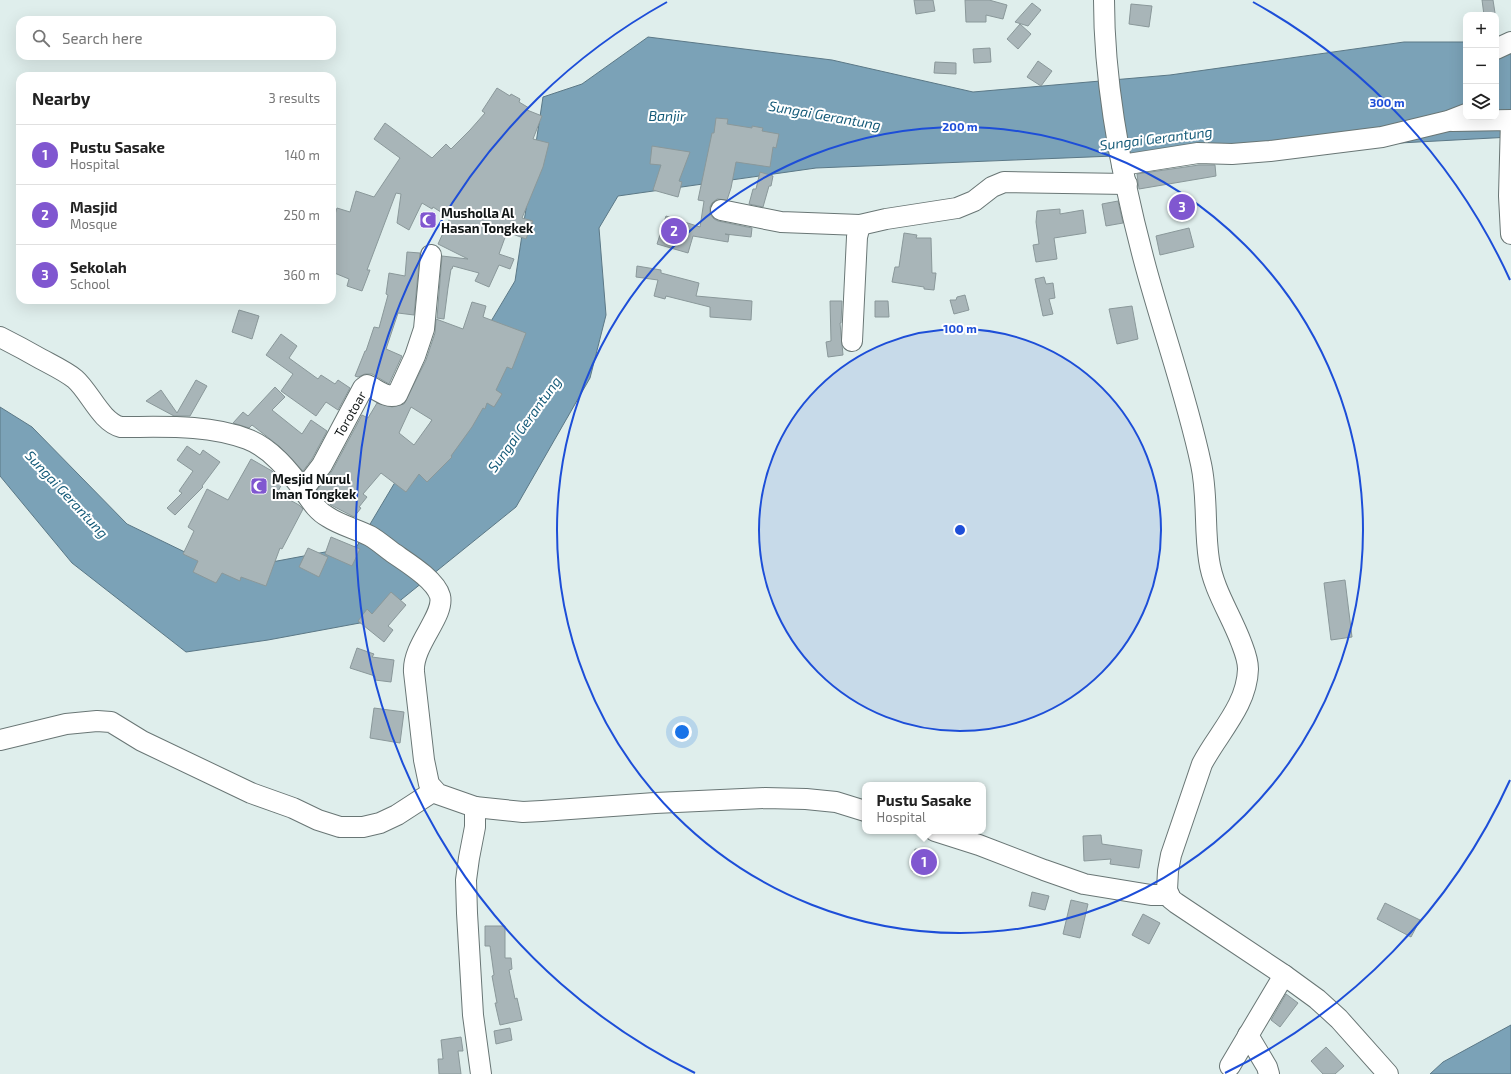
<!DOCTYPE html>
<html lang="en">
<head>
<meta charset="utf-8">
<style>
  :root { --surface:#fff; --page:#f2f2f2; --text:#222; --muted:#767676; --line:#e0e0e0; --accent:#8057d0 }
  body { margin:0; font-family:"Exo 2",sans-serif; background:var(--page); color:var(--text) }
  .controls { position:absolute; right:12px; top:12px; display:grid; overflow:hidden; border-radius:8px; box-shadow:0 4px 16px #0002 }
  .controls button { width:36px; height:36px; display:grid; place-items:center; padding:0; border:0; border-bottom:1px solid var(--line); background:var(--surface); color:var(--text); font:20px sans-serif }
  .you { position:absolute; left:682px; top:732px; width:14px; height:14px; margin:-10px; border:3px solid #fff; border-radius:50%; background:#1a73e8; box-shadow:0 0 0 6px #1a73e833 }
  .badge { display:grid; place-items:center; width:26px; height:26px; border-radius:50%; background:var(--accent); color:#fff; font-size:13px; font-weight:700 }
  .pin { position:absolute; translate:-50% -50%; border:2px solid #fff; box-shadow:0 1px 4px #0006 }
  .popup { position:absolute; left:862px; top:782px; width:124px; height:52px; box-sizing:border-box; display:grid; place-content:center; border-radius:8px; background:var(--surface); filter:drop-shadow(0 1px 3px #0005); font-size:13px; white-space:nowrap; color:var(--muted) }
  .popup b { font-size:15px; color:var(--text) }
  .popup::after { content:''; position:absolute; left:50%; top:100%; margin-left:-8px; border:8px solid transparent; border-top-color:var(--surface) }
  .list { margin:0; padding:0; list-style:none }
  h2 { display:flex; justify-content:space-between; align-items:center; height:52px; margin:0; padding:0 16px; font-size:17px }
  h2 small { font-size:13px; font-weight:400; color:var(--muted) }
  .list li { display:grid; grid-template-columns:26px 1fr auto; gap:12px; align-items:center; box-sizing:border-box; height:60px; padding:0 16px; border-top:1px solid var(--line) }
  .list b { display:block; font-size:15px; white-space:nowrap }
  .list p { margin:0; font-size:13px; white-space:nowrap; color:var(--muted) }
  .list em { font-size:13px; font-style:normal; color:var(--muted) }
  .icon { flex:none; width:22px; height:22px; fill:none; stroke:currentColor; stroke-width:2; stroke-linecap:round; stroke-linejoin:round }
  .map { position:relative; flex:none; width:1511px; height:1074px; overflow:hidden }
  .search { position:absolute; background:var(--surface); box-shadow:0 4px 16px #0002; left:16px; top:16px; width:320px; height:44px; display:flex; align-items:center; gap:10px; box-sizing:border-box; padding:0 14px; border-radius:12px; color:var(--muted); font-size:15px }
  .panel { position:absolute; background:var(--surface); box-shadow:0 4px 16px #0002; left:16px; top:72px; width:320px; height:232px; border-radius:12px }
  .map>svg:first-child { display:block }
  .water { fill:#7ba2b7; stroke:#5b7886 }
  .building { fill:#a8b5b8; stroke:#8a989a; fill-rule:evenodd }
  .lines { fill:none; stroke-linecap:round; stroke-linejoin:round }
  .minor-casing { stroke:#697675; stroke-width:22 }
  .minor { stroke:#fff; stroke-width:20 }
  .ring { fill:none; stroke:#1d4ed8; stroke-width:2 }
  .labels { text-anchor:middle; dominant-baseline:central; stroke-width:4; stroke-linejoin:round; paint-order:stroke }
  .poi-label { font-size:13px; font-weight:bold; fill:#101515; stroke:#fff; text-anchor:start }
  .street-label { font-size:13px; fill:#101515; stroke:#fff }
  .water-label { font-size:14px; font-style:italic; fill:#155b79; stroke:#fff }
  .centre { fill:#1d4ed8; stroke:#fff; stroke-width:2 }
  .ring-label { font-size:12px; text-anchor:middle; font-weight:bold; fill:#1d4ed8; stroke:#fff; stroke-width:4; stroke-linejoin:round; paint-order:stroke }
</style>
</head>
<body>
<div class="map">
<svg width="1511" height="1074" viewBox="0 0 1511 1074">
  <rect width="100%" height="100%" fill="#dfeeec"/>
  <g class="water">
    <path d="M648,37L832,60L973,92L1170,75L1404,42H1466V117H1496V42H1511V137L1288,149L816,168L618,196L599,228L606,315L590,378L516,507L376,620L268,640L186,652L72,563L0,476V407L32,427L127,524L224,571L357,546L515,281L543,97L582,84Z"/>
    <path d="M1511,1025V1074H1430L1443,1062Z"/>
  </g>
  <g class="building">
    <path d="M914,0H933L935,11L916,14Z"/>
    <path d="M965,0H989L1007,5L1003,19L986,15V22H966Z"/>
    <path d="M1482,0H1493L1495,13L1484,15Z"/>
    <path d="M1032,3L1041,10L1028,26L1015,22Z"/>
    <path d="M1131,4L1152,6L1149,27L1129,24Z"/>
    <path d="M1020,24L1031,34L1018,49L1007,39Z"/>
    <path d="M990,48L991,62L974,63L973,49Z"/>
    <path d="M1038,61L1052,71L1041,86L1027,77Z"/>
    <path d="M935,62L956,63V74L934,73Z"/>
    <path d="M497,88L510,96L511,94L520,99L519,102L529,108L527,110L542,116L533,139L549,143L543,167L522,218L533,221L526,239L507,232L499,254L514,259L510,269L499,265L489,287L475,281L479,273L453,266L452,269H451L448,288L444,319L437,318L442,256L468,259L438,244L450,218L433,207L432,209L422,203L409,230L397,223L401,194L396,193L367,270H370L362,291L347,286L349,279L332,272V224L337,208L350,212L356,191L374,197L400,158L374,139L385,123L432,158L446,144L451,149L470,130L485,113L482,111Z"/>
    <path d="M716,118L728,119L727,124L752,128V126L763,128L762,131L779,134L776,148L773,147L770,167L736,162L731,188L727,200L717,199L712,203L710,207V214L714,219L718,221L752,228L751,237L725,234L729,235L728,242L693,236L688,253L657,244L666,216L700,227L704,201L698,200L712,133H714Z"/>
    <path d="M652,146L690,152L679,181L682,182L678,197L653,190L661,165L650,164Z"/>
    <path d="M1199,165H1215L1216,176L1139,189L1137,174Z"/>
    <path d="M760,172L773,176L771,186H769L763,207L749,204L753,189H756Z"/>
    <path d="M1118,201L1123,223L1106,226L1102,204Z"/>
    <path d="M1060,209V214L1083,210L1086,233L1054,238L1057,259L1036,262L1033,245L1039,244L1036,222L1037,211Z"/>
    <path d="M1189,228L1194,247L1160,255L1156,236Z"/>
    <path d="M904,233L917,235L916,238H931L932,273H936L934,290L924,289V287L892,282L895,267H899Z"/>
    <path d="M407,252L420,253L414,315L398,313L386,349L402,356L389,384L372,374H365L358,377L355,376L365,351H366L374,327L379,328L388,295L386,294L389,273L405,276Z"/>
    <path d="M637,266L661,270V273L699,283L696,296L752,301L751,320L710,317V307L666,296L665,299L654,296L658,280L636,277Z"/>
    <path d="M1044,277L1046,284L1053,283L1055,298L1049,299L1053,314L1043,316L1035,279Z"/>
    <path d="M965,295L969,310L954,314L950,300H956L957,297Z"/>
    <path d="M830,301H842L841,323H840L843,355L828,357L826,342L831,341Z"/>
    <path d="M875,301H888L889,317H875Z"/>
    <path d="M472,302L486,306L483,317L526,333L512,369L507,367L496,390L502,394L494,407L487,403L485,409L483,408L472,427L451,456L452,457L427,482L419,474L406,492L381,473L363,494L367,497L359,507L361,508L354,517L331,505L317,490L332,471L362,415L368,418L377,403L392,407L404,404L426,360L435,333L436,319L463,329ZM411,407L432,420L414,445L399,433Z"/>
    <path d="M1132,306L1138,339L1117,344L1109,309Z"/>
    <path d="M239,310L259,316L252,339L232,332Z"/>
    <path d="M281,334L297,346L289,358L318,379L321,375L335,384L338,380L350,388L338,410L326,402L316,416L281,391L293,374L266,355Z"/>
    <path d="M196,380L207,386L190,416H174L146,401L161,390L177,413Z"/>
    <path d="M275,387L285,397L272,410L302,434L311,420L327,431L312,459L303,471L279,446L252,425L249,428L233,423L243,412L248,416Z"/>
    <path d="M187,446L200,455L203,450L220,462L202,486L203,487L175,515L167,508L182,493L179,491L193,471L177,460Z"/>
    <path d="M251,459L272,471L283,482L277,493L299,505L303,509L282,549L280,548L266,586L241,577L240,581L222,573L216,583L193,572L198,561L183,554L194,531L188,527L207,489L228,500Z"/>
    <path d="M331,537L360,549L352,566L325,554Z"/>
    <path d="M308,548L328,557L319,577L299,567Z"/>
    <path d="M1345,580L1352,637L1331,640L1324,583Z"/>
    <path d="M391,592L406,605L388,626L393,630L384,642L358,621L367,609L372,614Z"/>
    <path d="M357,648L374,654L372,657L394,660L391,682L375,680V676L350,668Z"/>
    <path d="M374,708L404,712L400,743L370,738Z"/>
    <path d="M1101,835L1102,844L1142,850L1139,868L1110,864L1111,859L1084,861L1083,836Z"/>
    <path d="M915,849L932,851L929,873L912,871Z"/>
    <path d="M1032,892L1049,896L1045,910L1029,906Z"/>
    <path d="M1071,900L1088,904L1080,938L1063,934Z"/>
    <path d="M1385,903L1420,920L1411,937L1377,919Z"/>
    <path d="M1143,914L1160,923L1149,944L1132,935Z"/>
    <path d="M485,926H505V958H511L512,969L509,970L515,999L517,998L522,1020L500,1025L495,1003H497L492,976L494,975L490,946H485Z"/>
    <path d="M1286,994L1298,1003L1280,1027L1271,1020Z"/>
    <path d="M510,1028L512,1040L496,1044L494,1031Z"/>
    <path d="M461,1037L463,1051H458L461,1074H439L438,1059H443L441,1040Z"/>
    <path d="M1326,1047L1344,1066L1335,1074H1323L1311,1061Z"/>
  </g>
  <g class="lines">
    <g class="minor-casing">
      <g id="minor">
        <path d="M1104,0C1104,89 1123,183 1146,268C1164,334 1187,398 1201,464C1208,496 1204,528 1209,560C1213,589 1231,615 1241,642C1244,650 1248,659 1248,669C1247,706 1218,733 1202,764L1171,855L1168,871L1167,890L1171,899L1176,903L1284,975L1317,999L1339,1019L1388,1074"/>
        <path d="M1496,49L1511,42"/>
        <path d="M1452,121L1511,120L1509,196L1511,234"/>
        <path d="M1122,165L1198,153L1232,154L1270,151L1382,137L1448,121L1466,114"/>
        <path d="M721,210L781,222L860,225L886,219L957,208L974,201L992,187L1004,182L1127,184"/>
        <path d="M0,337C14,344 27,351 41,359C52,365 65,371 75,379C90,392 101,422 121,427C163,427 207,424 247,439C271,448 289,471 304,491C311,501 317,511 328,517C340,525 356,529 370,536C377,540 384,546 392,552C406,562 435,579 440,596C445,616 412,645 414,672L424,760L429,784L438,794L475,807V827L469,858L466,880L467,913L473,1015L481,1074"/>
        <path d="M852,341L857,237L860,225"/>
        <path d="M303,490L322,465L363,388L367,385C377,389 386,399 397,395L415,356L424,329L431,255"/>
        <path d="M0,740L66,724L97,721L111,722L142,741L251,793L293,808L318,820L340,827H363L380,823L397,815L434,791"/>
        <path d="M475,807L523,812L542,811L655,803L765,798L806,799L836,802L865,811"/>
        <path d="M935,831L979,845L1044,870L1084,884L1151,895H1169"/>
        <path d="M1248,1035L1267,1067L1269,1074"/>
        <path d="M1230,1066L1284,975"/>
      </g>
    </g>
    <use href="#minor" class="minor"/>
  </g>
  <circle cx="960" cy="530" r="201" fill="#1d4ed8" fill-opacity=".12"/>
  <g class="ring">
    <circle cx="960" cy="530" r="201"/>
    <circle cx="960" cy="530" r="403"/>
    <path d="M1510 780A604 604 0 0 1 1225 1073M695 1073A604 604 0 0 1 667 2M1253 2A604 604 0 0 1 1510 280"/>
  </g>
  <defs>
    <g id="mosque-square" transform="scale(0.9)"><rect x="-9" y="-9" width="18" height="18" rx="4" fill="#8057d0" stroke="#fff"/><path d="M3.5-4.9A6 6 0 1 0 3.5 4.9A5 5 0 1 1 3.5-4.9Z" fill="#fff"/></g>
  </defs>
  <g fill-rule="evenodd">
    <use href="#mosque-square" x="428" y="220"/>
    <use href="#mosque-square" x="259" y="486"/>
  </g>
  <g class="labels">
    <g class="poi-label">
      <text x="441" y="213">Musholla Al<tspan x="441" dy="15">Hasan Tongkek</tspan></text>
      <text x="272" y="479">Mesjid Nurul<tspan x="272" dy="15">Iman Tongkek</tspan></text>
    </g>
    <g class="street-label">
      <text transform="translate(350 414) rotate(-60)">Torotoar</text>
    </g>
    <g class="water-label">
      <text x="667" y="115">Banjir</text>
      <text transform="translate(825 115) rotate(10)">Sungai Gerantung</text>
      <text transform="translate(1156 138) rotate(-7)">Sungai Gerantung</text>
      <text transform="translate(524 424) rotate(-54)">Sungai Gerantung</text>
      <text transform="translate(67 494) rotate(47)">Sungai Gerantung</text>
    </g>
  </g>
  <circle cx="960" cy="530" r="6" class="centre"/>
  <g class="ring-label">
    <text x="1387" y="107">300 m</text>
    <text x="960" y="131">200 m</text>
    <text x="960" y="333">100 m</text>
  </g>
</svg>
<div class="controls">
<button>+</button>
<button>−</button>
<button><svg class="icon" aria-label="layers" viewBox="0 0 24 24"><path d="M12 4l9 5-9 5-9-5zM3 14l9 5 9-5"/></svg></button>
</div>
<div class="you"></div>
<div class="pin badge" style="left:924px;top:862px">1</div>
<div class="popup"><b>Pustu Sasake</b>Hospital</div>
<div class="pin badge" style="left:674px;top:231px">2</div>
<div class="pin badge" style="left:1182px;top:207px">3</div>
<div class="search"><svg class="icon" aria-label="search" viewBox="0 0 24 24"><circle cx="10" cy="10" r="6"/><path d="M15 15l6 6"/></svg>Search here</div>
<section class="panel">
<h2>Nearby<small>3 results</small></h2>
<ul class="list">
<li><span class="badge">1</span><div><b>Pustu Sasake</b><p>Hospital</p></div><em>140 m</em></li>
<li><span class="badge">2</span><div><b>Masjid</b><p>Mosque</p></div><em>250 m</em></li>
<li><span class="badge">3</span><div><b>Sekolah</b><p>School</p></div><em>360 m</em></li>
</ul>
</section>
</div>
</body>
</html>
